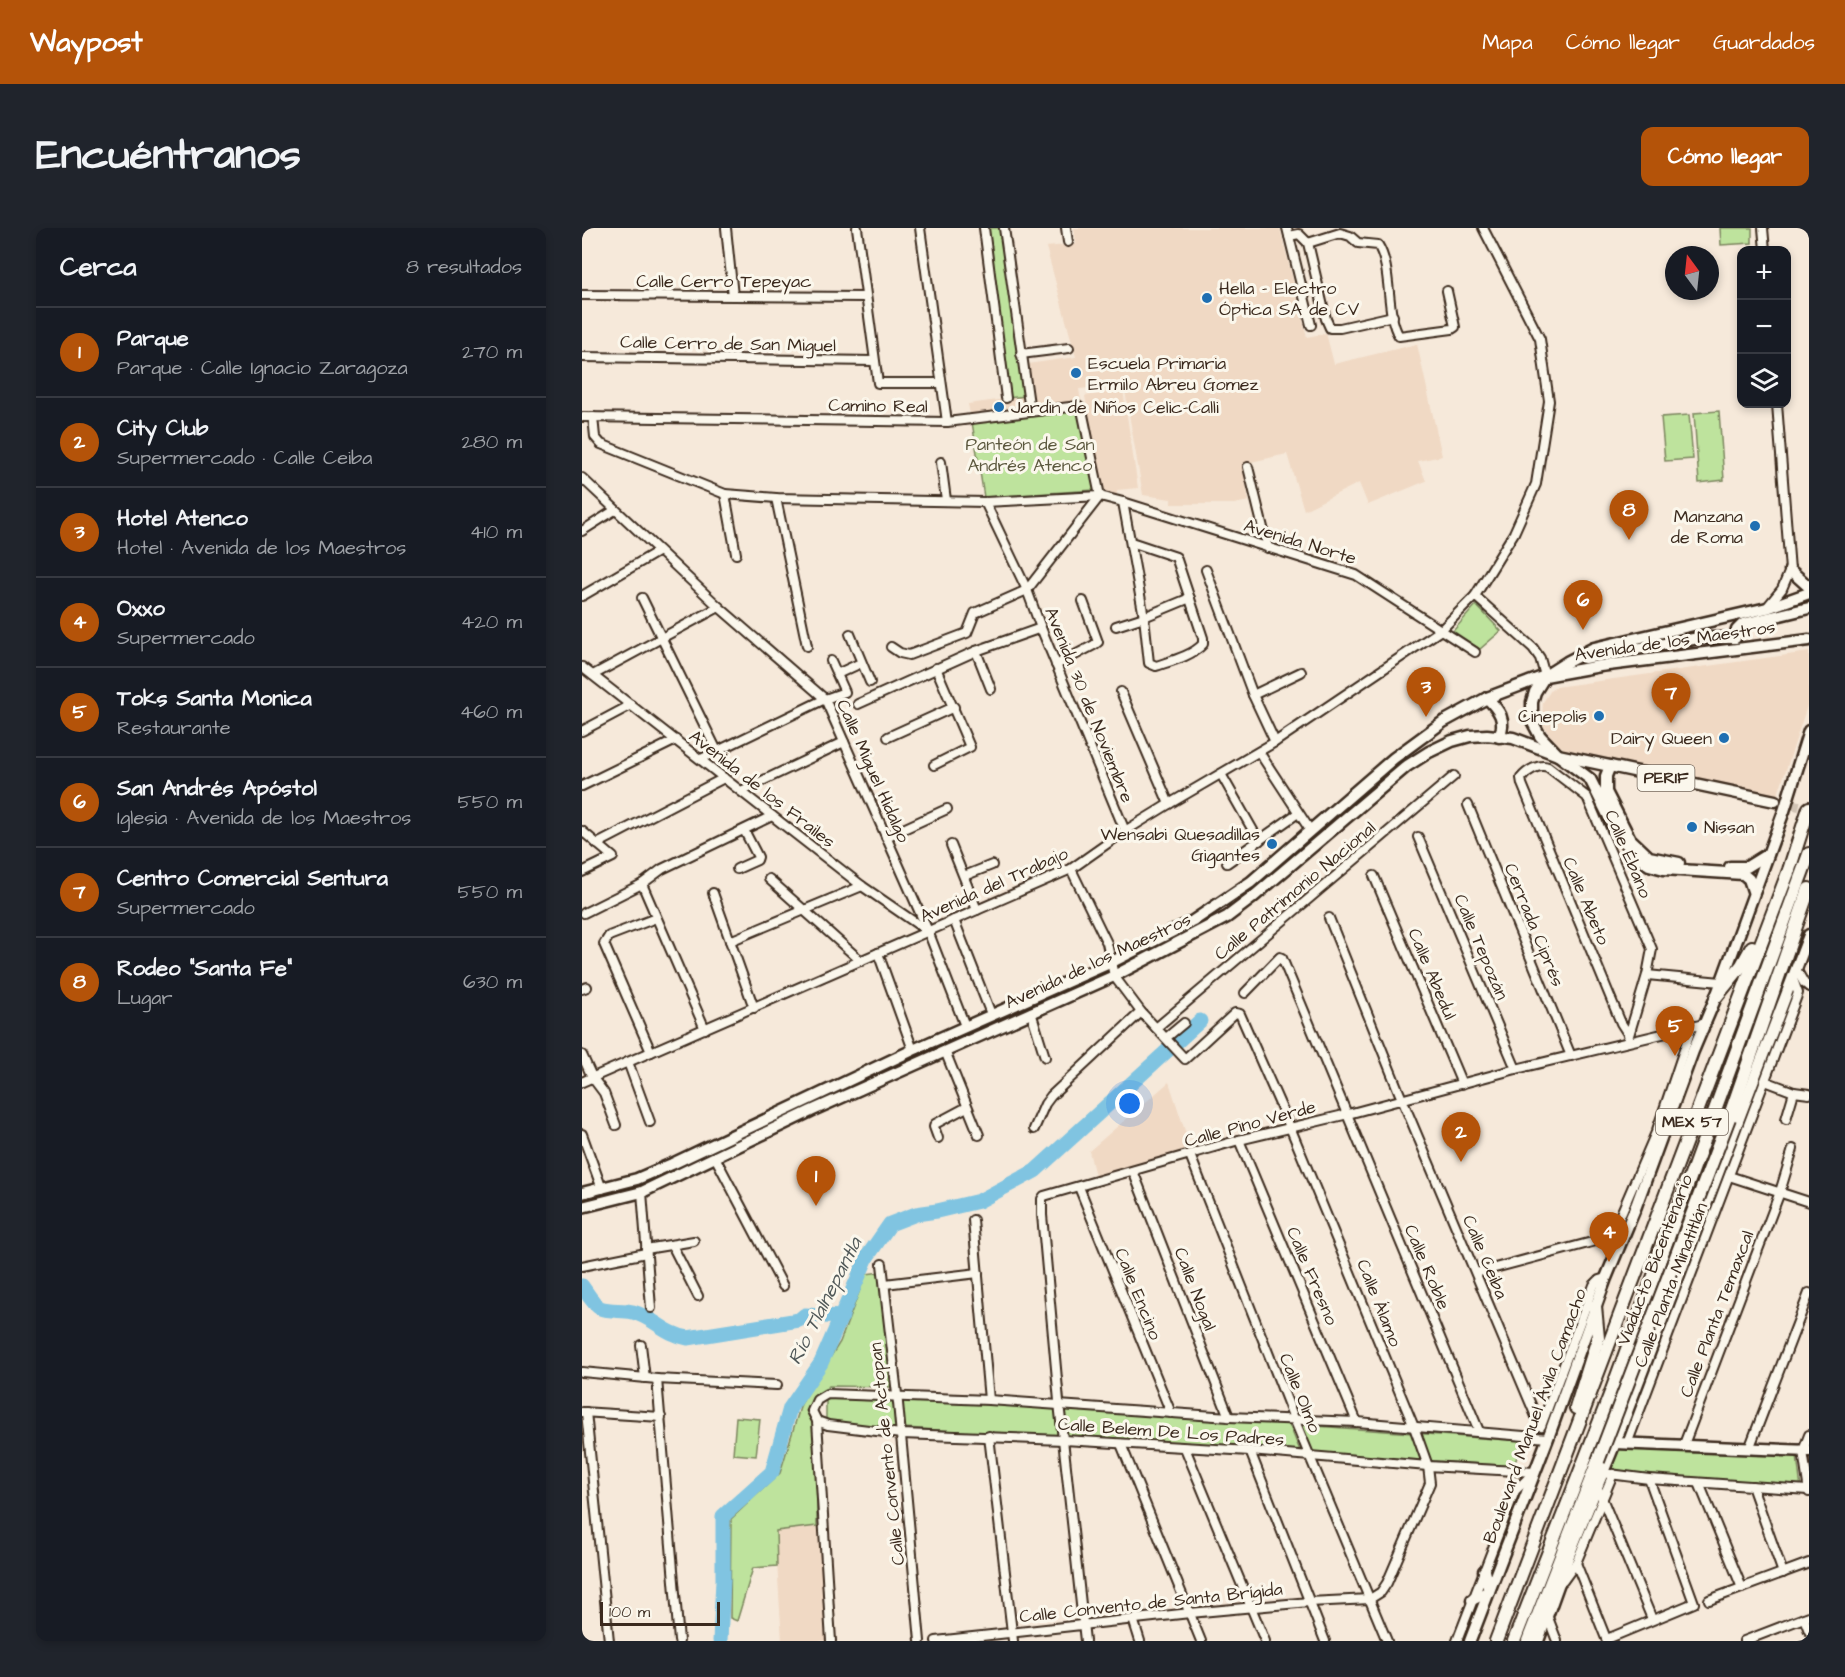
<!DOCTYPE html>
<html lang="es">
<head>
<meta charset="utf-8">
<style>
  :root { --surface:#171b24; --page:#20242c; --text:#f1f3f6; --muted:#9ea1a6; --line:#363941; --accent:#b45309 }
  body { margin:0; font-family:"Architects Daughter",sans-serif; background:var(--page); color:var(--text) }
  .controls { position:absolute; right:18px; top:18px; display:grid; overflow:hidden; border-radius:12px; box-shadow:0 3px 9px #0003 }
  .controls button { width:54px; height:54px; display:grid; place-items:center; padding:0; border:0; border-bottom:2px solid var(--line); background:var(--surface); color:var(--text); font:30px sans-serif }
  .compass { position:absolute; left:1083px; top:18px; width:54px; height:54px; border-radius:50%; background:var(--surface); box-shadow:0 3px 9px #0003; rotate:345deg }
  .scale { position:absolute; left:18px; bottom:15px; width:120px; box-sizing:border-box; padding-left:6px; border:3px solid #3b2a1e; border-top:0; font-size:16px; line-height:21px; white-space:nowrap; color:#3b2a1e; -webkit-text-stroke:4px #fbf7ec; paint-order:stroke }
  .you { position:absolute; left:548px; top:876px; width:21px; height:21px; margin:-15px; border:4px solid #fff; border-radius:50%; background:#1a73e8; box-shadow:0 0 0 9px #1a73e833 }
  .badge { display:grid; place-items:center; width:39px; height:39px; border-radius:50%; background:var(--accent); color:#fff; font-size:20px; font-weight:700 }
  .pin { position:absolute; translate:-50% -50px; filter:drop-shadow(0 2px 3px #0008) }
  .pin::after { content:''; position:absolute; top:32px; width:21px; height:18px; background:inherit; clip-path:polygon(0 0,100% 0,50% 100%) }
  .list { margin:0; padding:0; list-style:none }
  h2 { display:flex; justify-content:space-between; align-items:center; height:78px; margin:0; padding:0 24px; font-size:26px }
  h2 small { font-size:20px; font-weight:400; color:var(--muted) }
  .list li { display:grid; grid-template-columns:39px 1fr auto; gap:18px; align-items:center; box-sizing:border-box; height:90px; padding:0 24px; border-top:2px solid var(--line) }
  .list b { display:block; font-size:22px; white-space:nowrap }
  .list p { margin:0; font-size:20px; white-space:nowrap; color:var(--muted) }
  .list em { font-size:20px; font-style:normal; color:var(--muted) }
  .icon { flex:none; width:33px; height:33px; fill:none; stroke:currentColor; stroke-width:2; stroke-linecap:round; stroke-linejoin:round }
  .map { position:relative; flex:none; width:1227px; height:1413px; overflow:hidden; border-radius:12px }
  header { display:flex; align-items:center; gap:36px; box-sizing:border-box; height:84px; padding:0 30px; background:var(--accent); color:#fff }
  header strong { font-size:28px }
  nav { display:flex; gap:33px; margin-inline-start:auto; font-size:21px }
  .intro { display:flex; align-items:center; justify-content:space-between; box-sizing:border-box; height:144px; padding:0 36px }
  h1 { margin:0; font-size:42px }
  .button { padding:15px 27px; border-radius:12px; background:var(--accent); color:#fff; font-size:21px; font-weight:700 }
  main { display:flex; gap:36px; padding:0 36px }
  aside { flex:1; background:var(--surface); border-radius:12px; box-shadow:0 3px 9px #0003 }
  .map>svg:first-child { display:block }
  .built { fill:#f0d9c4 }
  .green { fill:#bee39d; stroke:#7c865e; stroke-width:1.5 }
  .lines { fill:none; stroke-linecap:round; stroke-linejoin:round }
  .river { stroke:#80c4e1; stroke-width:15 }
  .major-tunnel { stroke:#d1c3b4; stroke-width:10; stroke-dasharray:10 5; stroke-linecap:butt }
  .minor-casing { stroke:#3b2a1e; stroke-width:12 }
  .major-casing { stroke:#3b2a1e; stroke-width:15 }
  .highway-casing { stroke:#3b2a1e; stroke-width:16 }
  .minor { stroke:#fbf7ec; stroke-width:8 }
  .major { stroke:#fbf7ec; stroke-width:10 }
  .highway { stroke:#fbf7ec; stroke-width:12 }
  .highway-bridge-casing { stroke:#3b2a1e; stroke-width:16; stroke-linecap:butt }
  .highway-bridge { stroke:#fbf7ec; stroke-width:12 }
  .poi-dot { fill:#1f6fb2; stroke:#fbf7ec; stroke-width:2 }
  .labels { text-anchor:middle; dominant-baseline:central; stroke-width:6; stroke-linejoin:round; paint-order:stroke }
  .shield { fill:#fbf7ec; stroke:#75685c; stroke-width:1.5 }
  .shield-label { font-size:16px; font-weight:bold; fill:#3b2a1e }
  .street-label { font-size:18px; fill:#3b2a1e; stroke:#fbf7ec }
  .poi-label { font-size:18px; fill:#3b2a1e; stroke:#fbf7ec; text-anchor:start }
  .park-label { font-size:18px; fill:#5c583e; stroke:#fbf7ec }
  .water-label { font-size:20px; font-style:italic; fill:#505858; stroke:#fbf7ec }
</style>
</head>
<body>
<header>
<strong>Waypost</strong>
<nav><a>Mapa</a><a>Cómo llegar</a><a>Guardados</a></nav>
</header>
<div class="intro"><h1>Encuéntranos</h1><a class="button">Cómo llegar</a></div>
<main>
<aside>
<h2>Cerca<small>8 resultados</small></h2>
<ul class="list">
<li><span class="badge">1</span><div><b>Parque</b><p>Parque · Calle Ignacio Zaragoza</p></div><em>270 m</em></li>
<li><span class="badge">2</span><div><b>City Club</b><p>Supermercado · Calle Ceiba</p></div><em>280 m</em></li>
<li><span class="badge">3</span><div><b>Hotel Atenco</b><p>Hotel · Avenida de los Maestros</p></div><em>410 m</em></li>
<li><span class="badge">4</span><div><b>Oxxo</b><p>Supermercado</p></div><em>420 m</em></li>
<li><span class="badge">5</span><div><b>Toks Santa Monica</b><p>Restaurante</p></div><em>460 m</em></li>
<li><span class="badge">6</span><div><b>San Andrés Apóstol</b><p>Iglesia · Avenida de los Maestros</p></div><em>550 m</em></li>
<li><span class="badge">7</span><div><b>Centro Comercial Sentura</b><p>Supermercado</p></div><em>550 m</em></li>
<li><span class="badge">8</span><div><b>Rodeo &quot;Santa Fe&quot;</b><p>Lugar</p></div><em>630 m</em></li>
</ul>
</aside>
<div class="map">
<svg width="1227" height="1413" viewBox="0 0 1227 1413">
  <rect width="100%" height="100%" fill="#f6e9da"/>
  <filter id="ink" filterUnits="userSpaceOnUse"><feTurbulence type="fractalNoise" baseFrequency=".0167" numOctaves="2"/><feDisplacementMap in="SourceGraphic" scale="12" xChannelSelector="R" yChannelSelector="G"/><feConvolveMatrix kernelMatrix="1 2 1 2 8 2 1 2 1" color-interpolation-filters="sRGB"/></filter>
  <g filter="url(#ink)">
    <g class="built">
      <path d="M492,0H698L725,109L744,105L752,136L835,116L860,228L836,233L844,253L786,277L777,255L722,282L705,226L660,236L667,273L652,276H589V271L561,267L542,157L497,161L499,173L451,178L446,136L494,129L464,19L494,16Z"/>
      <path d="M541,162L556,260L535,262V267L520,269L503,168Z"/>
      <path d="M445,168L448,183L389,191L386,176Z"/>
      <path d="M1227,424V472L1195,569L988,526L973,514L962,499L960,491L961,474L969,462L974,459Z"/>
      <path d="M587,854L610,924L513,948L507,923Z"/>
      <path d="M243,1296L253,1413H200L193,1303Z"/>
    </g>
    <g class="green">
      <path d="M402,0H422L445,168L424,170Z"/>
      <path d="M1138,0H1170V15L1139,17Z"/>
      <path d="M497,181L513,262L402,269L390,194Z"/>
      <path d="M1137,183L1142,252L1117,255L1112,185Z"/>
      <path d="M1107,187L1111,231L1083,233L1079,189Z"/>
      <path d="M894,377L919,403L898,421L871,403Z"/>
      <path d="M299,1044L311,1159L247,1158L224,1183L234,1193L235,1298L194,1303L195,1338L171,1340L155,1393L148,1390L149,1291L198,1245L219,1176L258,1114L284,1046Z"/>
      <path d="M254,1170L311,1171L314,1201L244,1192V1172Z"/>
      <path d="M320,1171L476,1180L478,1209L322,1200Z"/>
      <path d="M483,1181L707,1196L719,1225L485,1210Z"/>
      <path d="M154,1189L178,1191L174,1228L151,1226Z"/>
      <path d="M720,1197L940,1213L932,1238L730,1225Z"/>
      <path d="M1033,1215L1215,1228L1219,1261L1018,1251Z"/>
    </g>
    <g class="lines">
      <g class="river">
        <path d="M0,1058C5,1065 11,1076 18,1080C29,1084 40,1081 51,1084C73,1090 82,1106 106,1110L217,1092L223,1087L260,1089"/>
        <path d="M138,1413L141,1352V1288L190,1244L208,1180L239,1135L285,1029L308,996L334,986L355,983L397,973L453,943L618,793"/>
      </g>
      <path class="major-tunnel" d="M1193,573L1227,580"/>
      <g class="minor-casing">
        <g id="minor">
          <path d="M144,0L151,68"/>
          <path d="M275,0L296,155H359"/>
          <path d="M338,0L365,194"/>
          <path d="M402,0L424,170"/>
          <path d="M422,0L448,183"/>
          <path d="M484,0L486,14"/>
          <path d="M705,0L729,97"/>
          <path d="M1181,0L1183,22"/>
          <path d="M707,8L717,6L726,15L758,5L768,8L776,15L796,17C811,41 803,86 817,108L870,101L873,99L865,63"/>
          <path d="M726,15L744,91L748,100H758L811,88"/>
          <path d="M0,67L284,69"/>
          <path d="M439,126L487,120"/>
          <path d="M0,129L292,133"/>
          <path d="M0,189L365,194L496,178L500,182L518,268"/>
          <path d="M11,189L13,209L19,216L143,266L194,270L403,274L518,268L541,274L774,347L893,424"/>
          <path d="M359,234L364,272"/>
          <path d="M666,239L686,320"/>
          <path d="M0,250L137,379L243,471L346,703L383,798"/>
          <path d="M143,266L154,326"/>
          <path d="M194,270L225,418"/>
          <path d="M403,274L445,362L459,400L543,603"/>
          <path d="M541,274L562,389L567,435L574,438C589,433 610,428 621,416V410L594,329L549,314"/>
          <path d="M0,303L33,282"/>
          <path d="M624,342L671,467L693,514"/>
          <path d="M0,368L77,323"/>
          <path d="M893,368L951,420L958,430L963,448"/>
          <path d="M60,370L135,523"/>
          <path d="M1186,378L1200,361L1208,342L1195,176"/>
          <path d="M534,398L562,389L608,370"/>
          <path d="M268,406L288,454"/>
          <path d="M309,419L318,425L327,427L385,405L393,385L445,362L518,268"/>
          <path d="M394,423L409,461"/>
          <path d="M474,437L512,417L516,414L501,373"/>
          <path d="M0,439L280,658L344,702"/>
          <path d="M255,446L279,435"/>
          <path d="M11,447L137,379"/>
          <path d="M539,464L587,576"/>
          <path d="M671,467L719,444"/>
          <path d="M276,476L394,423L459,400"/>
          <path d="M0,503L49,477"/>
          <path d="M306,509L372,479"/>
          <path d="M677,524L728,602"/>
          <path d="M119,531L243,471L263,464L249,433"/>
          <path d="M352,537L388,519L354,440"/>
          <path d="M639,546L677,613"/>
          <path d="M0,558L94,512"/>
          <path d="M159,563L262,514"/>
          <path d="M886,577L989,828"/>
          <path d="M0,603L31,629L0,644"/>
          <path d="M304,609L365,581"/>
          <path d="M836,609L934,841"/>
          <path d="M15,616L142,550"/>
          <path d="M369,617L395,682"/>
          <path d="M645,635L716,585"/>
          <path d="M155,641L175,632L176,629L162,602"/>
          <path d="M382,648L410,637"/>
          <path d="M792,648L880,856"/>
          <path d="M187,651L279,733"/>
          <path d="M60,656L123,801"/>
          <path d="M131,665L172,780"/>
          <path d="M2,685L60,656L80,641L190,588"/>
          <path d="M747,690L817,864L958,1198"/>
          <path d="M372,692L409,786"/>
          <path d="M148,713L280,658"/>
          <path d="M296,725L331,822"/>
          <path d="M1214,741L1222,755L1227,759"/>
          <path d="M1065,747L1139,754"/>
          <path d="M0,761L5,759"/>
          <path d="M663,765L698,729L700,730L897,1203"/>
          <path d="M449,784L463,829"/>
          <path d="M574,800L872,548"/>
          <path d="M584,810L602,795"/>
          <path d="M1045,814L1065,747L1070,721L1005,569L966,539C957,535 945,543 939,550L940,556L1039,795L1046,806"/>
          <path d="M363,823L397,907"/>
          <path d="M69,824L22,716L27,708L74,690"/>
          <path d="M0,827L10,849L22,865L34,897"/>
          <path d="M46,834L68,894"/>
          <path d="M1183,853L1212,864L1227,866"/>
          <path d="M0,854L489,641L543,603L587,576L693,514L859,402L893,368L932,305L954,256L967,173L958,111L901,0"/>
          <path d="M1204,891L1212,864"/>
          <path d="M452,901L463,876L469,868L559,784"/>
          <path d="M0,906L20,961"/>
          <path d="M356,910L352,899L353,896L385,879"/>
          <path d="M657,912L775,1194"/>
          <path d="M608,927L713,1193L805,1413"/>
          <path d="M133,929L201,1058"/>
          <path d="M551,943L647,1189"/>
          <path d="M1147,948L1227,974"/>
          <path d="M497,959L589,1185"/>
          <path d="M60,964L69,1080"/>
          <path d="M391,992L407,1172"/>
          <path d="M1029,1009L1075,902L1110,798"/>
          <path d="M90,1017L116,1068"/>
          <path d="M64,1021L112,1013"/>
          <path d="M300,1036L316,1175L338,1413"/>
          <path d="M0,1038L64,1025"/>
          <path d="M894,1045L1040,1006"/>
          <path d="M303,1056L396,1045"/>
          <path d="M59,1117L63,1150"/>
          <path d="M0,1144L75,1151L195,1157"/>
          <path d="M75,1151L97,1413"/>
          <path d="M0,1184L79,1189"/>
          <path d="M4,1184L27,1413"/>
          <path d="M235,1193L246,1197L319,1206L482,1212L668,1223L846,1238L952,1244"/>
          <path d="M959,1198L1012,1057L1017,1052L1024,1050"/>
          <path d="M407,1208L431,1413"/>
          <path d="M539,1216L619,1413"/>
          <path d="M1045,1216L1213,773L1216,765L1211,751"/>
          <path d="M1101,1219L1198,964L1211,921"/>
          <path d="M603,1220L683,1413"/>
          <path d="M1167,1221L1227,1065"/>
          <path d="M668,1223L743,1413"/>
          <path d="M1020,1245L1067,1251L1226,1262"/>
          <path d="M1117,1255L1160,1360"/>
          <path d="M1015,1258L1070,1391"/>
          <path d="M1170,1258L1201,1345"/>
          <path d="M1227,1264L1221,1223L1227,1207"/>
          <path d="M994,1335L1025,1413"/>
          <path d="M981,1353L994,1335L1031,1246"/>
          <path d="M1127,1372L1227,1335"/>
          <path d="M965,1387L975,1413"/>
          <path d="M1222,1390L1227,1403"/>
          <path d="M551,1391L558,1413"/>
          <path d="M1025,1411L1112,1375L1067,1251"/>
          <path d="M249,1413L235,1193L230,1183L235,1172L245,1166L407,1172L647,1189L775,1194L966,1210"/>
          <path d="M354,1413L608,1385L727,1374L788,1371L799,1364L805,1355L848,1255L846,1238L832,1199L708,899L658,786L653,785L603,831L559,784L532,748L525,715L489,641"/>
          <path d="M503,1413L478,1184L460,987V971L462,968L657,912L766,886L934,841L1122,796"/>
          <path d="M875,1413L933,1263L951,1245"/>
          <path d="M1162,1413L1227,1388"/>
        </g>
      </g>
      <g class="major-casing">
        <g id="major">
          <path d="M1208,342L1227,359"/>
          <path d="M1153,410L1155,402L1161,396L1227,380"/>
          <path d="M1002,430L1117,410H1153"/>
          <path d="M905,470C917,482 925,492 917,509"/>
          <path d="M1028,538L1024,548V564L1048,611L1067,629L1097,635"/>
          <path d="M1148,639H1165L1186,626"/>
          <path d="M1171,663L1167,651L1161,646L1082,641L1067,637L1056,629L1036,607L1008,551L976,527L958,508L950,493V474L953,464L963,448L985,434L1012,420L1185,380L1227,365"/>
          <path d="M0,965L55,951L90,936L331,822L530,734L611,693L669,654L812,530L861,494L905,470L963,448L1018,438L1227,412"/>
          <path d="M0,979L60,964L229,883L532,748L645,689L670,670L825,538L847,524L870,513L888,508L905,507L931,510L976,527L1193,573"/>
          <path d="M1033,1215L1227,1223"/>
          <path d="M890,1372L907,1363L902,1343"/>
          <path d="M888,1413L966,1210L1024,1050L1054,978L1111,823L1134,769L1202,583L1227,503"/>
          <path d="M956,1413L987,1327L1033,1215L1227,707"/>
        </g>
      </g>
      <g class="highway-casing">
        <g id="highway">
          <path d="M1134,769L1160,737L1170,719"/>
          <path d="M1147,890L1227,661"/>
          <path d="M994,1180L1016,1110L1013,1078"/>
          <path d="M914,1413L1207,642L1227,580"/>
          <path d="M932,1413L1030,1162L1227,626"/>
          <path d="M946,1413L1016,1233"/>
        </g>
      </g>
      <use href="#minor" class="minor"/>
      <use href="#major" class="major"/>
      <use href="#highway" class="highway"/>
      <g class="highway-bridge-casing">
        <path id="highway-bridge" d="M1016,1233L1147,890"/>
      </g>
      <use href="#highway-bridge" class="highway-bridge"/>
    </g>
  </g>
  <g class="poi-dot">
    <circle cx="625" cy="70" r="6"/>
    <circle cx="494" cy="145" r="6"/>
    <circle cx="417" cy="179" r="6"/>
    <circle cx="1173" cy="298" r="6"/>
    <circle cx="1017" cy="488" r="6"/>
    <circle cx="1142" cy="510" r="6"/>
    <circle cx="1110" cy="599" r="6"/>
    <circle cx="690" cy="616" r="6"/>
  </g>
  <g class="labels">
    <g class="shield">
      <rect x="1055.5" y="537" width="57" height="26" rx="4.5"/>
      <rect x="1074" y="881" width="72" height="26" rx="4.5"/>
    </g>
    <g class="shield-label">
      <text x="1084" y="550">PERIF</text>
      <text x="1110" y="894">MEX 57</text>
    </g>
    <g class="street-label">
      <text x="142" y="53">Calle Cerro Tepeyac</text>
      <text transform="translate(146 116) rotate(1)">Calle Cerro de San Miguel</text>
      <text transform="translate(296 178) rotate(1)">Camino Real</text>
      <text transform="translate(718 314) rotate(17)">Avenida Norte</text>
      <text transform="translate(1093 413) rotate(-8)">Avenida de los Maestros</text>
      <text transform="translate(507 477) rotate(68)">Avenida 30 de Noviembre</text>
      <text transform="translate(291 543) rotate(66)">Calle Miguel Hidalgo</text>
      <text transform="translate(180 561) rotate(38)">Avenida de los Frailes</text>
      <text transform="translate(1046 626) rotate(67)">Calle Ébano</text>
      <text transform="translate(412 657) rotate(-24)">Avenida del Trabajo</text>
      <text transform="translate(713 663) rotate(-40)">Calle Patrimonio Nacional</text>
      <text transform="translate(1004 673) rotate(67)">Calle Abeto</text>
      <text transform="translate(952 697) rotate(68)">Cerrada Ciprés</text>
      <text transform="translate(899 719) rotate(67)">Calle Tepozán</text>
      <text transform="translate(516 733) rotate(-25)">Avenida de los Maestros</text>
      <text transform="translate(850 746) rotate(67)">Calle Abedul</text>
      <text transform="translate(668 896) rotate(-15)">Calle Pino Verde</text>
      <text transform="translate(903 1029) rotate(67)">Calle Ceiba</text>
      <text transform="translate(1073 1032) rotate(-69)">Viaducto Bicentenario</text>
      <text transform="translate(845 1039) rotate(67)">Calle Roble</text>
      <text transform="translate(730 1048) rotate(67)">Calle Fresno</text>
      <text transform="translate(1089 1057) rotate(-69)">Calle Planta Minatitlán</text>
      <text transform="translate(613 1061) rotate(69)">Calle Nogal</text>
      <text transform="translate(556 1066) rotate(68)">Calle Encino</text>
      <text transform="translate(797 1075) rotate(68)">Calle Álamo</text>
      <text transform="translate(1135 1086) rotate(-69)">Calle Planta Temaxcal</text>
      <text transform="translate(718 1165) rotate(68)">Calle Olmo</text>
      <text transform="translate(953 1188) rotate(-70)">Boulevard Manuel Ávila Camacho</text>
      <text transform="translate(589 1204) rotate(4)">Calle Belem De Los Padres</text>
      <text transform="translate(305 1226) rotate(-96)">Calle Convento de Actopan</text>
      <text transform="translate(569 1375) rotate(-6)">Calle Convento de Santa Brígida</text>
    </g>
    <g class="poi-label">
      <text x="637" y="60">Hella - Electro<tspan x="637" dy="21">Óptica SA de CV</tspan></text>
      <text x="506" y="135">Escuela Primaria<tspan x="506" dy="21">Ermilo Abreu Gomez</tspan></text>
      <text x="429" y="179">Jardin de Niños Celic-Calli</text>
      <text x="1161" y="288" text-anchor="end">Manzana<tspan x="1161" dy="21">de Roma</tspan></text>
      <text x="1005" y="488" text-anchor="end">Cinepolis</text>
      <text x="1130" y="510" text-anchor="end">Dairy Queen</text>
      <text x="1122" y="599">Nissan</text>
      <text x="678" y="606" text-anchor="end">Wensabi Quesadillas<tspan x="678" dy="21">Gigantes</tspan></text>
    </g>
    <g class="park-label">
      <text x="448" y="216">Panteón de San<tspan x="448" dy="21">Andrés Atenco</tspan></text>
    </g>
    <g class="water-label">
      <text transform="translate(243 1073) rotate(-63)">Río Tlalnepantla</text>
    </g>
  </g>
</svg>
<div class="controls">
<button>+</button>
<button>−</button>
<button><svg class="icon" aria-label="layers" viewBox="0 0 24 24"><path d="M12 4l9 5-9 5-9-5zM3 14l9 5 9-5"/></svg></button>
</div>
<svg class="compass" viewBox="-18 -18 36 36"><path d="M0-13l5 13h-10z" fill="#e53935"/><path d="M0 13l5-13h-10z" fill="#9ea1a6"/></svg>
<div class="scale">100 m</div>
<div class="you"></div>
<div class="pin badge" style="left:234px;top:978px">1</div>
<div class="pin badge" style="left:879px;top:934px">2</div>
<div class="pin badge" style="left:844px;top:489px">3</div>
<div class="pin badge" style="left:1027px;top:1034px">4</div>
<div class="pin badge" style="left:1093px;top:828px">5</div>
<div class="pin badge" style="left:1001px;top:402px">6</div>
<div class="pin badge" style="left:1089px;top:495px">7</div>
<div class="pin badge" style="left:1047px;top:312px">8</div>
</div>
</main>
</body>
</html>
